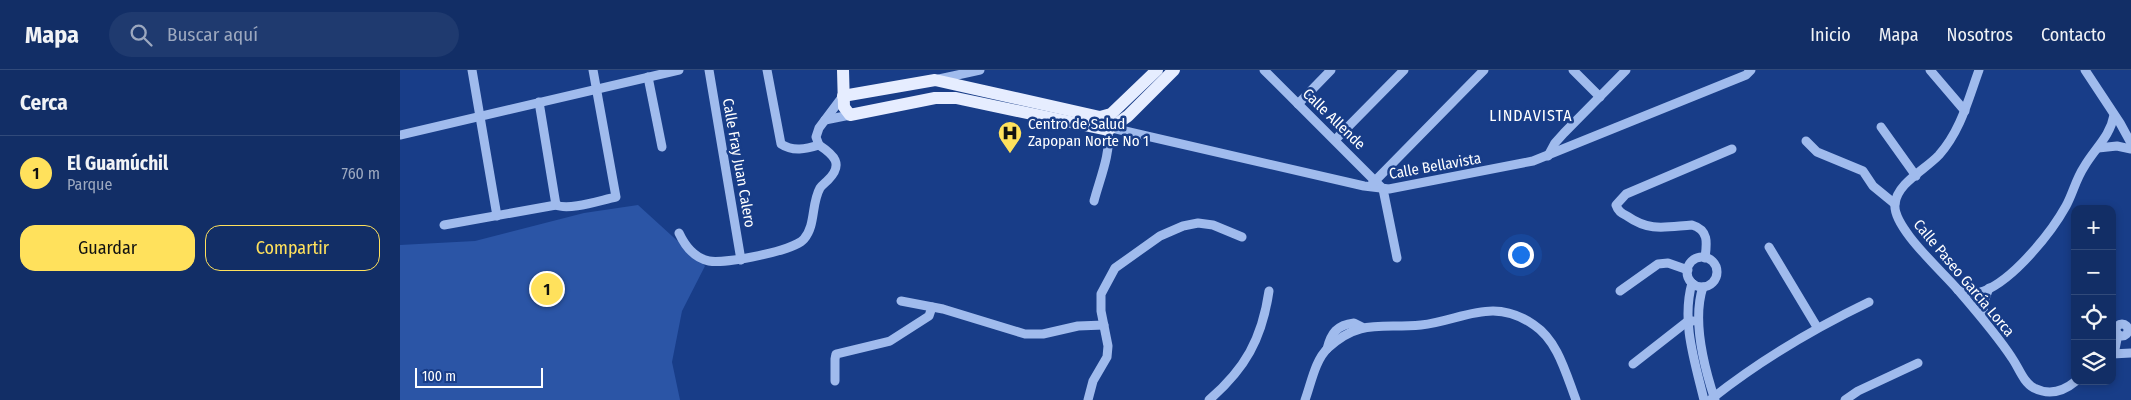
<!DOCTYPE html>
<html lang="es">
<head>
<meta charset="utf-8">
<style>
  :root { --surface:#122e66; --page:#1f3a6f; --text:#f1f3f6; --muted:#9ca8bf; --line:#314a7a; --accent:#ffe15c }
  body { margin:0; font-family:"Fira Sans Condensed",sans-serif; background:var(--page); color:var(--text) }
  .controls { position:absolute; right:15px; bottom:15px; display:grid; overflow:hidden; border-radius:10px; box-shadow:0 2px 8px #0003 }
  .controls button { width:45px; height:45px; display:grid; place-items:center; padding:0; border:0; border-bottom:1px solid var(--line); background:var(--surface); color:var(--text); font:25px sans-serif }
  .scale { position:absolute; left:15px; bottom:12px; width:128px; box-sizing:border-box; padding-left:5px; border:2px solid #fff; border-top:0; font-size:14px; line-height:18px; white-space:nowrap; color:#fff; -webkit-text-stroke:4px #183d88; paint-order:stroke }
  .you { position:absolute; left:1120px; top:184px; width:18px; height:18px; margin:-12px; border:4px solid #fff; border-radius:50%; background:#1a73e8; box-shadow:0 0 0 8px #1a73e833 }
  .badge { display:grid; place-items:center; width:32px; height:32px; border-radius:50%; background:var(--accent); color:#111; font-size:16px; font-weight:700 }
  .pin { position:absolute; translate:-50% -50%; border:2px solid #fff; box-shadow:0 1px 5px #0006 }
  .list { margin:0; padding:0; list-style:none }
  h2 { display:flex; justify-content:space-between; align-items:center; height:65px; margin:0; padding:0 20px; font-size:21px }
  h2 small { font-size:16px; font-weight:400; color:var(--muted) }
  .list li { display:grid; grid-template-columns:32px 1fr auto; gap:15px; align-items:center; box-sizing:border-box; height:75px; padding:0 20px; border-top:1px solid var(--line) }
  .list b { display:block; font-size:19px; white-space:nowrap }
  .list p { margin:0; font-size:16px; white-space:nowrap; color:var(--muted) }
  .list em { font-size:16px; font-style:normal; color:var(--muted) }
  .actions { display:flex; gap:10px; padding:15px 20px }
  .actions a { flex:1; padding:11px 0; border:1px solid var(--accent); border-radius:15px; text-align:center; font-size:18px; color:var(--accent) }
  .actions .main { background:var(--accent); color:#111 }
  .icon { flex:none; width:28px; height:28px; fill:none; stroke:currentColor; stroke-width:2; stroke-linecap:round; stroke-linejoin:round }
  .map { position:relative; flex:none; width:1731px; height:330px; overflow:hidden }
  header { display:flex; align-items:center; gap:30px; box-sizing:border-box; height:70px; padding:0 25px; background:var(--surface); border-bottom:1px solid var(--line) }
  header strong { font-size:24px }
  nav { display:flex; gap:28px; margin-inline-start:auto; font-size:18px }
  .search { width:350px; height:45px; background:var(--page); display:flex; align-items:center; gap:12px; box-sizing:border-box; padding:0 18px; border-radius:28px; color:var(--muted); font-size:19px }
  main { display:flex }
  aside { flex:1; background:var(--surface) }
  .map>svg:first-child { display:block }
  .park { fill:#2b55a6 }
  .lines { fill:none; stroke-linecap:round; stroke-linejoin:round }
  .minor { stroke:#a0bbed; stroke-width:9 }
  .major { stroke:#e6edff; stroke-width:12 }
  .labels { text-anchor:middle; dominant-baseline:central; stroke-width:5; stroke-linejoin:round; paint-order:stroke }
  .street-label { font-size:15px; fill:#fff; stroke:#183d88 }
  .poi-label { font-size:15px; fill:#fff; stroke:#183d88; text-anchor:start }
  .neighbourhood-label { font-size:16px; letter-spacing:1px; fill:#fff; stroke:#183d88 }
</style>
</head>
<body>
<header>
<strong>Mapa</strong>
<div class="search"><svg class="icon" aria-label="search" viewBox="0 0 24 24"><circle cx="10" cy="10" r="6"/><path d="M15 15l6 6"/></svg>Buscar aquí</div>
<nav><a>Inicio</a><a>Mapa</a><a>Nosotros</a><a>Contacto</a></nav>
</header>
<main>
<aside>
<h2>Cerca<small></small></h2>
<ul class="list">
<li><span class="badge">1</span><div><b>El Guamúchil</b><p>Parque</p></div><em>760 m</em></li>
</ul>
<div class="actions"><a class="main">Guardar</a><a>Compartir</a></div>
</aside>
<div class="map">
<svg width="1731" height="330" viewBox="0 0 1731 330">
  <rect width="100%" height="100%" fill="#183d88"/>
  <path class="park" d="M238,135L305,196L282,241L272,292L280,330H0V175L75,171L184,143Z"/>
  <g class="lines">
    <g class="minor">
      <path d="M72,0L97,146"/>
      <path d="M309,0L341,190"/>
      <path d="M367,0L381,74C393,82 406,79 419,75"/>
      <path d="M864,0L983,119L997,188"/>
      <path d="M1173,0L1200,27"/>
      <path d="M1530,0L1565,41"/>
      <path d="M1579,0C1568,30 1561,60 1539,85C1525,100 1497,113 1495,134C1492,157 1543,202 1558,220C1577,242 1597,265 1612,288C1619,298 1623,312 1634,318C1650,326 1664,321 1676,311"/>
      <path d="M1685,0L1720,53L1731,73"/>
      <path d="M248,7L262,77"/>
      <path d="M539,9L580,0"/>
      <path d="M139,32L156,135"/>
      <path d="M898,34L931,0"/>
      <path d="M425,50L450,45"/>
      <path d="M1481,57L1516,106"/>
      <path d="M712,58L964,116L989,119L1133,91L1346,5L1351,0"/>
      <path d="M0,65L279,0"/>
      <path d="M935,70L1004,0"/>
      <path d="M1406,71L1417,82L1463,101L1473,116L1495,134"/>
      <path d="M1698,78L1717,76L1731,79"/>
      <path d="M1148,86L1155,73L1164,63L1226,0"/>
      <path d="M972,114L1084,0"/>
      <path d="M694,131C700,108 711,84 708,60"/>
      <path d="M44,155L156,135C169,141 201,130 216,127L193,0"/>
      <path d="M279,163C285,176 294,188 309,191C325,194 394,181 404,169C416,155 411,134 420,118C422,115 425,113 428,110C444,94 434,85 419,75L416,67L419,58L443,26"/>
      <path d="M1369,177L1417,257"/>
      <circle cx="1302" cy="202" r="15"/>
      <path d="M1305,188C1307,173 1309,160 1292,155C1265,157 1250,162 1227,146C1221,143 1218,141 1216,135L1226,124L1332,79"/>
      <path d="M1292,213C1281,252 1295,292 1304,330"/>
      <path d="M1303,217C1292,250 1304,297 1315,330"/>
      <path d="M1558,220C1567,223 1576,224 1584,221C1614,209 1651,163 1666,136C1673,123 1676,109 1684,97C1695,78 1710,67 1714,45"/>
      <path d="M1220,221L1258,194L1268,193L1288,200"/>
      <path d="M501,231L543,239L625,264H643L678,256L704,255"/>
      <path d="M1584,250L1583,234L1589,218"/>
      <circle cx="1722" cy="260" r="6"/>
      <path d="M927,279C931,263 937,255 954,253L962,257"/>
      <path d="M1712,284L1731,283"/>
      <path d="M1714,284L1718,264"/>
      <path d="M1233,294L1288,251H1293"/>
      <path d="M435,311V289L436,284L490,271L529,246L532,237"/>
      <path d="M688,330L693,311L707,287L708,276L701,241V224L715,198L760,166L783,156L798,153L813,155L842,167"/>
      <path d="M809,330C845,299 862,269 869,221"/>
      <path d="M905,330C911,314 915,290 928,278C960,248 983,259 1021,255C1063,250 1093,226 1134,255C1158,271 1166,304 1176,330"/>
      <path d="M1310,330C1359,291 1413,259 1469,232"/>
      <path d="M1445,330L1458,321L1518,293"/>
    </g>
    <g class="major">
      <path d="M443,0L444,37L450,45L535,28H556L708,60L728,46L774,0"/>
      <path d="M443,26L535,10L700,47L711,44L757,0"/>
    </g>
  </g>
  <defs>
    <g id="hospital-pin" transform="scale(1.25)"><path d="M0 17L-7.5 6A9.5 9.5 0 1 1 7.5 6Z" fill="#ffe15c" stroke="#183d88"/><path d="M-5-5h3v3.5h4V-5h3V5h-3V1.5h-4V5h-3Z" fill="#111"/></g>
  </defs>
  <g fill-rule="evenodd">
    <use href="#hospital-pin" x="610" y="63"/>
  </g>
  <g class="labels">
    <g class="street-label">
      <text transform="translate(934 49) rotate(44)">Calle Allende</text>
      <text transform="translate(339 93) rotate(80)">Calle Fray Juan Calero</text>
      <text transform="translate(1035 96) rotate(-10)">Calle Bellavista</text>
      <text transform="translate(1564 208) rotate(50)">Calle Paseo García Lorca</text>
    </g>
    <g class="poi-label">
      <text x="628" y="54">Centro de Salud<tspan x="628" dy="17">Zapopan Norte No 1</tspan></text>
    </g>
    <g class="neighbourhood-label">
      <text x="1131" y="45">LINDAVISTA</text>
    </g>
  </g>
</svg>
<div class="controls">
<button>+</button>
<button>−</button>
<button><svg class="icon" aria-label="locate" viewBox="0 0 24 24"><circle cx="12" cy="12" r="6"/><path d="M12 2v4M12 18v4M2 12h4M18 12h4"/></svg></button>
<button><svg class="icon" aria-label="layers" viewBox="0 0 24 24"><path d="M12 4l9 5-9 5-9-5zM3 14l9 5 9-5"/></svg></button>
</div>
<div class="scale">100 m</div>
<div class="you"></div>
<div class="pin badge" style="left:147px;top:219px">1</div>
</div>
</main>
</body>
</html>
